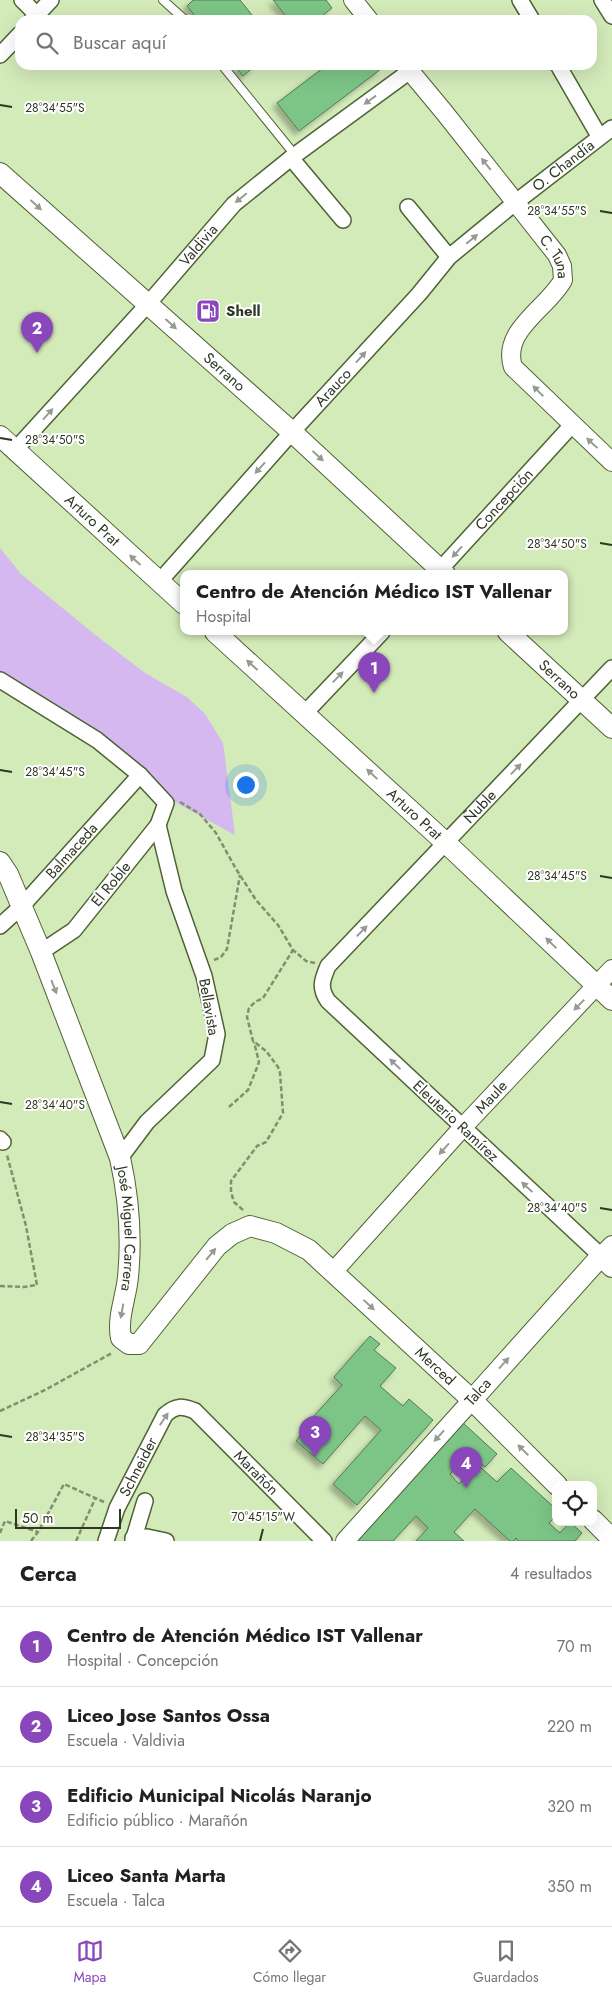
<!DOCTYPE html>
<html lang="es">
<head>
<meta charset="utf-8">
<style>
  :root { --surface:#fff; --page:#f2f2f2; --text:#202124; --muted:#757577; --line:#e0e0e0; --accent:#8a47bb }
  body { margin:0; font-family:Jost,sans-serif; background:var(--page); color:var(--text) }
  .controls { position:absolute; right:15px; bottom:15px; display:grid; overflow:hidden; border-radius:10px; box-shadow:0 5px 20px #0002 }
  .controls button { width:45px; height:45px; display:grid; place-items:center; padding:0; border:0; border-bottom:1px solid var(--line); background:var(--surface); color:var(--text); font:25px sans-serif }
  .scale { position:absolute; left:15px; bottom:12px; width:106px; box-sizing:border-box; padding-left:5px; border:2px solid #2e3723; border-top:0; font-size:14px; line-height:18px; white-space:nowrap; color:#2e3723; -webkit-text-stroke:4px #fff; paint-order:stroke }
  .you { position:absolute; left:245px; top:784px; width:18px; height:18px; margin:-12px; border:4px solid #fff; border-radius:50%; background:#1a73e8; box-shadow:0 0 0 8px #1a73e833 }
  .badge { display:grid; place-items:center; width:32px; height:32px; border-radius:50%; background:var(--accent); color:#fff; font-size:16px; font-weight:700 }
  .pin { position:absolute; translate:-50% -41px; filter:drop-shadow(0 1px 2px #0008) }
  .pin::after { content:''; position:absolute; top:26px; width:18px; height:15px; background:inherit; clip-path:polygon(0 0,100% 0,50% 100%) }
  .popup { position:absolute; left:180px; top:570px; width:388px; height:65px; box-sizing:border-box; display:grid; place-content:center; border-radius:10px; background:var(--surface); filter:drop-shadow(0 1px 4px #0005); font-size:16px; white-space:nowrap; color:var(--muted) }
  .popup b { font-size:19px; color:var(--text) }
  .popup::after { content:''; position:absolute; left:50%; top:100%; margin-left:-10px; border:10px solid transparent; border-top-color:var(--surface) }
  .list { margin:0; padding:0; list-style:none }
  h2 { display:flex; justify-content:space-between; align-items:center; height:65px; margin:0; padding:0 20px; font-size:21px }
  h2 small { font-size:16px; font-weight:400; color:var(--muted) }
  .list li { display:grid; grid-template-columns:32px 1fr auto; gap:15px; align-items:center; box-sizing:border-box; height:80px; padding:0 20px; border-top:1px solid var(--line) }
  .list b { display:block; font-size:19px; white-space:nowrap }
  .list p { margin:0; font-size:16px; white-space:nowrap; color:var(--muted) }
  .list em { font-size:16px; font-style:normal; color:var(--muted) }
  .icon { flex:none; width:28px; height:28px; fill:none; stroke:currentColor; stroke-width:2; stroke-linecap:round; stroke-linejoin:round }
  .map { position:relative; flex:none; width:612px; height:1541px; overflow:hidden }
  .search { position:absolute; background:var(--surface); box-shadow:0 5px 20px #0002; left:15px; right:15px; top:15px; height:55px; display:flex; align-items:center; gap:12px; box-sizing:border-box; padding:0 18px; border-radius:15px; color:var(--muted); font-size:19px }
  .sheet { height:385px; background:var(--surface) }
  nav { display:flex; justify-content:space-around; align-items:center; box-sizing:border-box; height:70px; border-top:1px solid var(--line); background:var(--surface); font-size:14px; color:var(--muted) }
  nav a { display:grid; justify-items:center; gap:2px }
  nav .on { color:var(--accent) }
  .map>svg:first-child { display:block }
  .green { fill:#d4b8ef }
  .building { fill:#7cc587; stroke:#527a58; filter:url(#shadow) }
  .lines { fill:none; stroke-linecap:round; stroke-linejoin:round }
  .service-casing { stroke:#4f6236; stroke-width:10 }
  .minor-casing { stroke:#4f6236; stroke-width:18 }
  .tertiary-casing { stroke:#4f6236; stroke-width:20 }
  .secondary-casing { stroke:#4f6236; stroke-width:22 }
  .path { stroke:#80906e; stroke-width:2.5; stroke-dasharray:5 2.5; stroke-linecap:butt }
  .service { stroke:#fff; stroke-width:8 }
  .minor { stroke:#fff; stroke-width:15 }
  .tertiary { stroke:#fff; stroke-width:18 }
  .secondary { stroke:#fff; stroke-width:20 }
  .oneway { fill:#969b91 }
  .ticks { fill:none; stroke:#2e3723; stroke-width:2 }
  .labels { text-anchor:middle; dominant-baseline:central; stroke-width:4; stroke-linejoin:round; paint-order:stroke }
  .street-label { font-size:15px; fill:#2e3723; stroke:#fff }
  .poi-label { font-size:15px; font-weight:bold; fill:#2e3723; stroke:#fff; text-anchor:start }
  .ticks-label { font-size:12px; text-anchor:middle; fill:#2e3723; stroke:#fff; stroke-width:4; stroke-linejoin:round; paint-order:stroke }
</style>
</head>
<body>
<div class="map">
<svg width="612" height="1541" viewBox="0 0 612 1541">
  <defs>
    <filter id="shadow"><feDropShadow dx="-4.5" dy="4.5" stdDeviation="2.5" flood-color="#0004"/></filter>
  </defs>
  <rect width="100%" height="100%" fill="#d3eab9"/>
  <path class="green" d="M0,548L21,574L94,634L145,673L187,697L205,714L223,743L235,835L175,802L145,769L101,734L0,671Z"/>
  <g class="building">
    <path d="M193,0H240L256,20H198L187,6Z"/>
    <path d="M273,0H326L332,8L317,20H289Z"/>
    <path d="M234,65H256L243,76Z"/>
    <path d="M327,65H378L381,69L299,131L277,103Z"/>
    <path d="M370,1336L380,1344L374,1350L396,1368L380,1386L403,1406L409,1399L433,1420L357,1505L333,1484L381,1430L365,1416L323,1464L296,1441L305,1430L311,1435L321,1423L313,1417L342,1385L334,1377Z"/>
    <path d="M461,1421L497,1454L485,1467L470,1453L450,1474L459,1484L477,1464L497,1482L511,1468L556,1509V1516L549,1523L560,1533L570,1522L582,1533L575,1541H519L516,1538L514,1541H510L475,1509L454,1532L464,1541H416L428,1528L416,1516L393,1541H350Z"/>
  </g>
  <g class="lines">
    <g class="service-casing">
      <g id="service">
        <path d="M163,0L185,20"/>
        <path d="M222,65L295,155"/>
      </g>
    </g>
    <g class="minor-casing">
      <g id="minor">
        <path d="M22,0L37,15"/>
        <path d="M520,0L532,20"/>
        <path d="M602,0L612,16"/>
        <path d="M32,20L51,0"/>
        <path d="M0,55L20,34"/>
        <path d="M558,65L599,136"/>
        <path d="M291,158L343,220"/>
        <path d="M408,207L449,257"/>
        <path id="s1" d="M15,450L148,304L234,204L291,158L410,71"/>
        <path id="s2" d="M436,574L572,425"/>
        <path id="s3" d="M159,582L292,432L419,294L449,257L516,202L612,128"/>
        <path d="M0,680L97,740L140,775L166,803L158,825L74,930L41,952"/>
        <path d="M305,713L382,632"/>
        <path id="s4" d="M0,926L22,906L140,775"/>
        <path d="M0,1139L3,1142"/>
        <path d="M120,1158L147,1122L212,1060L217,1034L204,976L174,891L158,825"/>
        <path id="s5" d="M601,1256L328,1001C319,988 322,980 328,966L612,668"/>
        <path d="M133,1538L147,1537L166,1541"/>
        <path id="s6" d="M106,1541L117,1508L165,1415C176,1405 182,1406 195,1411L324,1541"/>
        <path d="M133,1541L145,1501"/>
      </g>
    </g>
    <g class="tertiary-casing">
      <g id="tertiary">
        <path d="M353,0L369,20"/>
        <path id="s7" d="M405,65L444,112L557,255L562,266L563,280C548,308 501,330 513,367L612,462"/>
        <path d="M601,1256L612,1245"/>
        <path id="s8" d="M333,1272L463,1127L612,969"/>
        <path d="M345,1541L472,1400"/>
      </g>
    </g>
    <g class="secondary-casing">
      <g id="secondary">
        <path id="s9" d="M0,173L292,432L445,574"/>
        <path id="s10" d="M0,436L184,604"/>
        <path id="s11" d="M215,632L446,843L612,1000"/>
        <path id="s12" d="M508,632L612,728"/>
        <path id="s13" d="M0,862L8,874L41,952L120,1158C129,1198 132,1236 128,1277C126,1298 117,1317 121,1338L129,1344H139L217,1246L232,1234L250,1226L276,1233L309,1250L472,1400L557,1485"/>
        <path d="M472,1400L601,1256L612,1267"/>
        <path d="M593,1520L612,1539"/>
      </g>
    </g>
    <g class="path">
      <path d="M180,802L200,814L216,833L236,869L256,900L278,925L293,950L306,961L315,963"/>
      <path d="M214,960L221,957L227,949L240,875"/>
      <path d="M229,1107L248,1090L256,1070L259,1062L254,1042"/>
      <path d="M243,1210L234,1202L231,1192V1181L257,1146L266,1142L283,1113L280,1073L278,1067L266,1051L253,1041L247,1017L249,1008L255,1002L263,998L293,950"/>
      <path d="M0,1286L24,1287L37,1285L26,1226L7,1155"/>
      <path d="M0,1411L45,1390L112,1353"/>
      <path d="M0,1533L5,1521L38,1532"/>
      <path d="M31,1541L38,1532L64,1484L104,1502"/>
      <path d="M76,1541L95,1499"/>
    </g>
    <use href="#service" class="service"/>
    <use href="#minor" class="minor"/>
    <use href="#tertiary" class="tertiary"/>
    <use href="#secondary" class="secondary"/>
  </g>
  <defs><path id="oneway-solid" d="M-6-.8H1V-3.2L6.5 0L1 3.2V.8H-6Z" transform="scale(1.25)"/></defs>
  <g class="oneway">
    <use href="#oneway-solid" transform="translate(370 100) rotate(144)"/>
    <use href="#oneway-solid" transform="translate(486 164) rotate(-129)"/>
    <use href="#oneway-solid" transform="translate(241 198) rotate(141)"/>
    <use href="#oneway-solid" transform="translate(36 205) rotate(42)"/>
    <use href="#oneway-solid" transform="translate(472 239) rotate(-40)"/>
    <use href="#oneway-solid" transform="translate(171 324) rotate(42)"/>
    <use href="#oneway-solid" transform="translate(361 357) rotate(-48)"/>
    <use href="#oneway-solid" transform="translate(538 391) rotate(-135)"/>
    <use href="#oneway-solid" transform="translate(48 414) rotate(-48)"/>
    <use href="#oneway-solid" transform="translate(592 443) rotate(-137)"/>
    <use href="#oneway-solid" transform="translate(318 456) rotate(43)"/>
    <use href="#oneway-solid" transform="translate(260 468) rotate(132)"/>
    <use href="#oneway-solid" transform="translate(457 552) rotate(132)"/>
    <use href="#oneway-solid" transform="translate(135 560) rotate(-138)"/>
    <use href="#oneway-solid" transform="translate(252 665) rotate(-138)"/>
    <use href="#oneway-solid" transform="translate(338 677) rotate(-46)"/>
    <use href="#oneway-solid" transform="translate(516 769) rotate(-46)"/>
    <use href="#oneway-solid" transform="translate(372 774) rotate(-137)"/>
    <use href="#oneway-solid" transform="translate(362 931) rotate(-46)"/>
    <use href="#oneway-solid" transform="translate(551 943) rotate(-136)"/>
    <use href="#oneway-solid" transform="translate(54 987) rotate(69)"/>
    <use href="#oneway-solid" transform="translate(579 1005) rotate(134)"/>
    <use href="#oneway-solid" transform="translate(395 1064) rotate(-137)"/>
    <use href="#oneway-solid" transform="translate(444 1149) rotate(132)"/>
    <use href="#oneway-solid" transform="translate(527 1187) rotate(-137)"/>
    <use href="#oneway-solid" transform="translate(211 1254) rotate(-50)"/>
    <use href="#oneway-solid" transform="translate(369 1305) rotate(43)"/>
    <use href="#oneway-solid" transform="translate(122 1311) rotate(100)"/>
    <use href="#oneway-solid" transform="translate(504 1363) rotate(-48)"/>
    <use href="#oneway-solid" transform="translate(164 1419) rotate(-56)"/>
    <use href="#oneway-solid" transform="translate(439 1436) rotate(132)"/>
    <use href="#oneway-solid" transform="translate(523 1450) rotate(-135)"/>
  </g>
  <path class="ticks" d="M0,105L12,107M600,211L612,213M0,438L12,440M600,543L612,545M0,770L12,772M600,876L612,878M0,1102L12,1104M600,1208L612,1210M0,1435L12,1437M260,1541L263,1529"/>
  <defs>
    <g id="fuel-square" transform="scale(1.25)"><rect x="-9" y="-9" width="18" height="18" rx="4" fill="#8a47bb" stroke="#fff"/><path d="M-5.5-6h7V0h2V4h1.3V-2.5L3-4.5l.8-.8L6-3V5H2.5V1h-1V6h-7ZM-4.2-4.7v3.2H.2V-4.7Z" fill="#fff"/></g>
  </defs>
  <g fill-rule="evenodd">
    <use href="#fuel-square" x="208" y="311"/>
  </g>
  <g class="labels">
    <g class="street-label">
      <text stroke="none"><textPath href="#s3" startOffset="582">O. Chandía</textPath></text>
      <text stroke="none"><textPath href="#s1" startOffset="275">Valdivia</textPath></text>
      <text stroke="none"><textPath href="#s7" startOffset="244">C. Tuna</textPath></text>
      <text stroke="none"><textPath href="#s9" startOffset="300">Serrano</textPath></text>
      <text stroke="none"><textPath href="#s3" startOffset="261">Arauco</textPath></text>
      <text stroke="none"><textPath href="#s2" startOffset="101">Concepción</textPath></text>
      <text stroke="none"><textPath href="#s10" startOffset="125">Arturo Prat</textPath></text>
      <text stroke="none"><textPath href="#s12" startOffset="70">Serrano</textPath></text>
      <text stroke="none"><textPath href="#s5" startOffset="631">Ñuble</textPath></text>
      <text stroke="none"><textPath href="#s11" startOffset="270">Arturo Prat</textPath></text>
      <text stroke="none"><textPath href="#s4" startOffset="104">Balmaceda</textPath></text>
      <text transform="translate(111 884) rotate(-51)">El Roble</text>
      <text transform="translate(209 1007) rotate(80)">Bellavista</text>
      <text stroke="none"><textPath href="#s8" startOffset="236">Maule</textPath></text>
      <text transform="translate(456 1121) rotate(43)">Eleuterio Ramírez</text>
      <text stroke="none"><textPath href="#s13" startOffset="391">José Miguel Carrera</textPath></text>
      <text stroke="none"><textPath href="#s13" startOffset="921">Merced</textPath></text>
      <text transform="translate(478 1392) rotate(-48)">Talca</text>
      <text stroke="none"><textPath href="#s6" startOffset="81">Schneider</textPath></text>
      <text stroke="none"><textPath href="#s6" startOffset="259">Marañón</textPath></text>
    </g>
    <g class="poi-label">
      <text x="226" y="311">Shell</text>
    </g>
  </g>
  <g class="ticks-label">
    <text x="55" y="112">28°34'55"S</text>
    <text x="557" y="215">28°34'55"S</text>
    <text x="55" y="444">28°34'50"S</text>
    <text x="557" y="548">28°34'50"S</text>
    <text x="55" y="776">28°34'45"S</text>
    <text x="557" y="880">28°34'45"S</text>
    <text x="55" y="1109">28°34'40"S</text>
    <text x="557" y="1212">28°34'40"S</text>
    <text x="55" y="1441">28°34'35"S</text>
    <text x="263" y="1521">70°45'15"W</text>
  </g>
</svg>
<div class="controls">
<button><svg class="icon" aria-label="locate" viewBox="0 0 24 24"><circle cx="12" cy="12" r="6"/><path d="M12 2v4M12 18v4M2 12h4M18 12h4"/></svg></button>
</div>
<div class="scale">50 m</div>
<div class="you"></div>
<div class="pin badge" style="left:374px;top:693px">1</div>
<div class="popup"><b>Centro de Atención Médico IST Vallenar</b>Hospital</div>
<div class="pin badge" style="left:37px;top:353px">2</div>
<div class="pin badge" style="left:315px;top:1457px">3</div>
<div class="pin badge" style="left:466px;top:1488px">4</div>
<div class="search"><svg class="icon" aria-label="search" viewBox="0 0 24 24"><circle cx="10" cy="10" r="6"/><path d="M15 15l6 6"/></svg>Buscar aquí</div>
</div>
<section class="sheet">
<h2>Cerca<small>4 resultados</small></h2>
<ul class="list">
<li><span class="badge">1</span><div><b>Centro de Atención Médico IST Vallenar</b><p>Hospital · Concepción</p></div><em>70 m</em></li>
<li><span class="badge">2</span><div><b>Liceo Jose Santos Ossa</b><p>Escuela · Valdivia</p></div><em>220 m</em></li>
<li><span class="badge">3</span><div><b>Edificio Municipal Nicolás Naranjo</b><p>Edificio público · Marañón</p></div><em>320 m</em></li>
<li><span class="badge">4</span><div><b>Liceo Santa Marta</b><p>Escuela · Talca</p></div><em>350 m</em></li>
</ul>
</section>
<nav>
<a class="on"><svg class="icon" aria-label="map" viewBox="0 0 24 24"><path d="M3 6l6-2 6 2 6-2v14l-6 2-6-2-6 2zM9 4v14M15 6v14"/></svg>Mapa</a>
<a><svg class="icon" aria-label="directions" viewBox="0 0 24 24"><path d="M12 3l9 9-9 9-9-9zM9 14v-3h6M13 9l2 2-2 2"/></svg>Cómo llegar</a>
<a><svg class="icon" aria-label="saved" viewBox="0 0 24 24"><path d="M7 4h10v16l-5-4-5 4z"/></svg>Guardados</a>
</nav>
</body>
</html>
